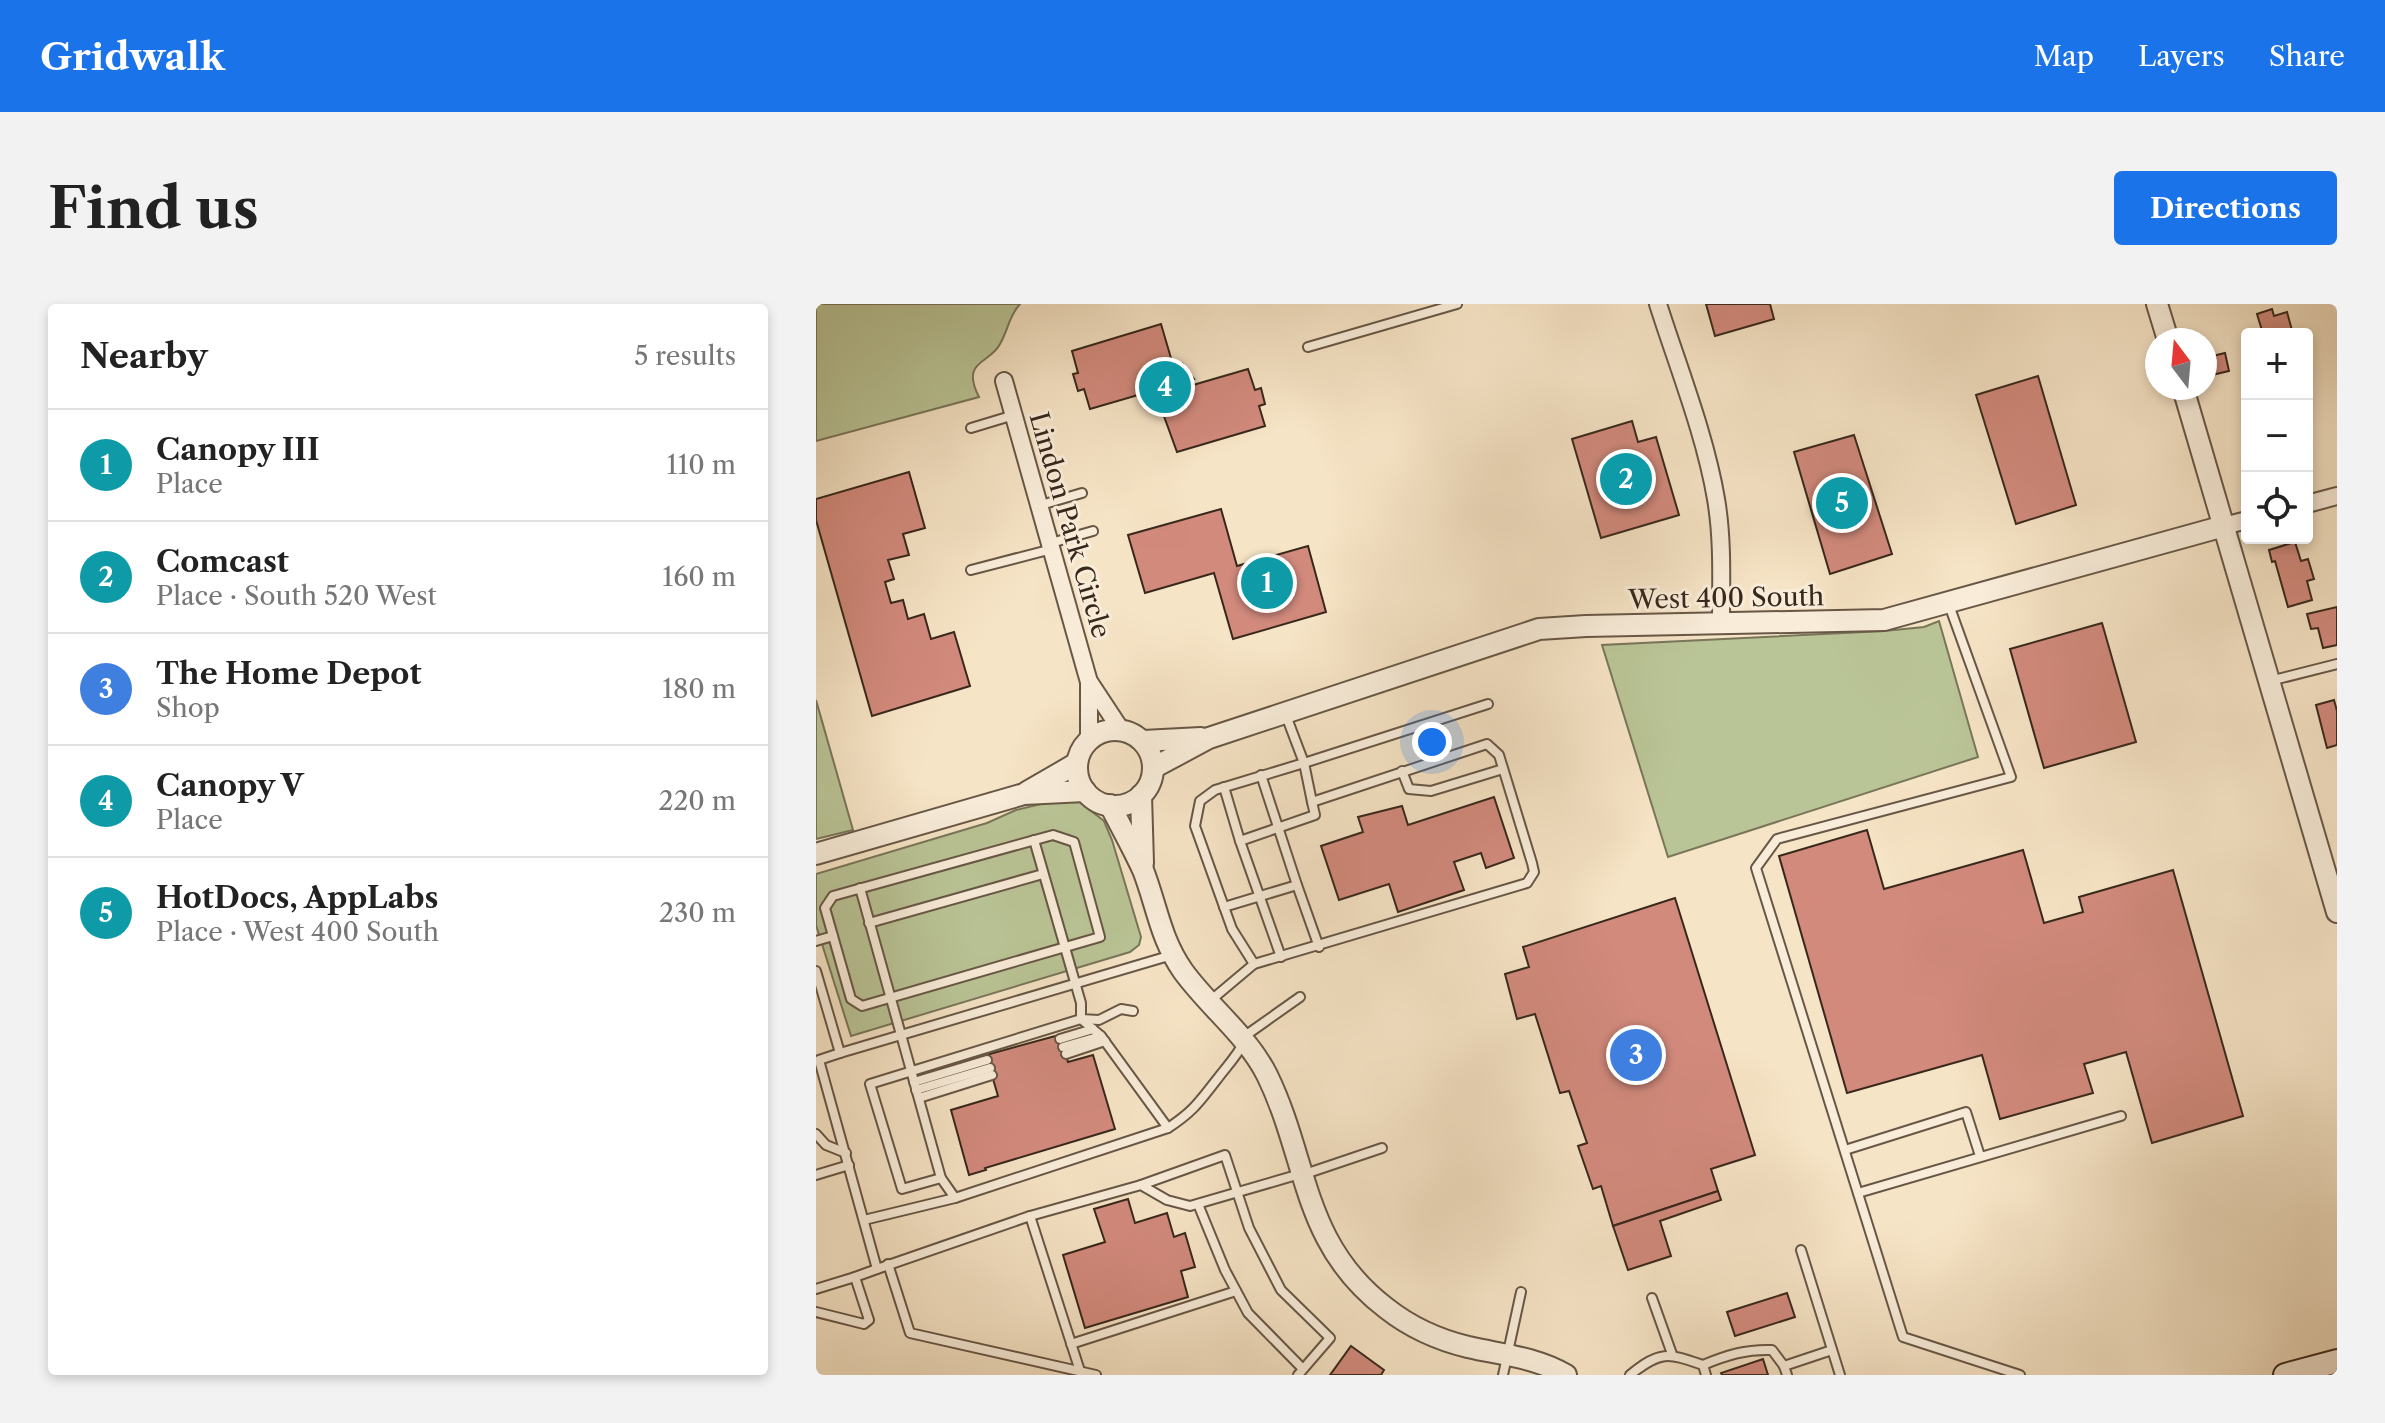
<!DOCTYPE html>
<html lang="en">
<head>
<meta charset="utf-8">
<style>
  :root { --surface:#fff; --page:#f2f2f2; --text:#222; --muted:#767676; --line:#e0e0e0; --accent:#1a73e8 }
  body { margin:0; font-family:"Libre Caslon Text",serif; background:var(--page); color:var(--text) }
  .controls { position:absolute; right:24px; top:24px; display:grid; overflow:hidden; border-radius:8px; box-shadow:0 4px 12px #0003 }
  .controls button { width:72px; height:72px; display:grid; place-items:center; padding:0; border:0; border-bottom:2px solid var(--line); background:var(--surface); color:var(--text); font:40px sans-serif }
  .compass { position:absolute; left:1329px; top:24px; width:72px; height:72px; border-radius:50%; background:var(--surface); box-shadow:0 4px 12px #0003; rotate:344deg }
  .you { position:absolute; left:616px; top:438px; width:28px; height:28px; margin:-20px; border:6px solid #fff; border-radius:50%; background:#1a73e8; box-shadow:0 0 0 12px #1a73e833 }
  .badge { display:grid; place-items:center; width:52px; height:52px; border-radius:50%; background:var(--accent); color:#fff; font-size:26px; font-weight:700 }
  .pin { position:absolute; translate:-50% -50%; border:4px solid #fff; box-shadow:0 2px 8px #0006 }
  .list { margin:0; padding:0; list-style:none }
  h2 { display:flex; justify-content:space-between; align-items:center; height:104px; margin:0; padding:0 32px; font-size:34px }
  h2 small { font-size:26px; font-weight:400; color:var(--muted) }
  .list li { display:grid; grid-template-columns:52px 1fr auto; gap:24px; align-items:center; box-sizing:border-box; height:112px; padding:0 32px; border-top:2px solid var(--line) }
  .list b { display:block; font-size:30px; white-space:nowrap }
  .list p { margin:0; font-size:26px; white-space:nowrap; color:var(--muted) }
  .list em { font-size:26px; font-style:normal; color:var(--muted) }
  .icon { flex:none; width:44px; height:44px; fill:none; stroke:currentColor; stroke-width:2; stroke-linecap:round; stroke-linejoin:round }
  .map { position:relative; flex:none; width:1521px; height:1071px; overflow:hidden; border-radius:8px }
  header { display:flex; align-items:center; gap:48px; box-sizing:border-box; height:112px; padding:0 40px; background:var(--accent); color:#fff }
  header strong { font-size:38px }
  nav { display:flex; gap:44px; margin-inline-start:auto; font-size:28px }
  .intro { display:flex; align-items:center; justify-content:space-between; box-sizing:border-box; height:192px; padding:0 48px }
  h1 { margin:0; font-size:56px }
  .button { padding:20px 36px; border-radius:8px; background:var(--accent); color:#fff; font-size:28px; font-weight:700 }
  main { display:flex; gap:48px; padding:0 48px }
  aside { flex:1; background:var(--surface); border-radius:8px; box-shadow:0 4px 12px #0003 }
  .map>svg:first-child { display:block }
  .green { fill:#bac597; stroke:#79765a; stroke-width:2 }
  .building { fill:#d28a7d; stroke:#38281c; stroke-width:2 }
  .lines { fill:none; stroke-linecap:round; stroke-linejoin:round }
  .service-casing { stroke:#685746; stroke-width:12 }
  .minor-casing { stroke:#685746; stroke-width:20 }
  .tertiary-casing { stroke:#685746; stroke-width:24 }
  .secondary-casing { stroke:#38281c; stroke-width:26 }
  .service { stroke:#f9edda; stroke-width:8 }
  .minor { stroke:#f9edda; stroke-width:16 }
  .tertiary { stroke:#f9edda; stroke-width:20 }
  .secondary { stroke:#f9edda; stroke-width:22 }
  .labels { text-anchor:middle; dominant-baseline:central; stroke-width:6; stroke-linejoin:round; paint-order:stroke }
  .street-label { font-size:26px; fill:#38281c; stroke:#f9edda }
</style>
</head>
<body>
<header>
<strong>Gridwalk</strong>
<nav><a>Map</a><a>Layers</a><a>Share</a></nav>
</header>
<div class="intro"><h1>Find us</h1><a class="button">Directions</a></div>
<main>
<aside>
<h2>Nearby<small>5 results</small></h2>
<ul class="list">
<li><span class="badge" style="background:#0f9aa8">1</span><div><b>Canopy III</b><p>Place</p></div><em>110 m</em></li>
<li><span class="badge" style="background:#0f9aa8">2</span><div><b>Comcast</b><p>Place · South 520 West</p></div><em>160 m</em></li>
<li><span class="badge" style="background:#3f7fe0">3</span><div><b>The Home Depot</b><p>Shop</p></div><em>180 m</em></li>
<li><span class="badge" style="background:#0f9aa8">4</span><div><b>Canopy V</b><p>Place</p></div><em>220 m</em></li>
<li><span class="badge" style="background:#0f9aa8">5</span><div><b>HotDocs, AppLabs</b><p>Place · West 400 South</p></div><em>230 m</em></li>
</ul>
</aside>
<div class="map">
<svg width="1521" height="1071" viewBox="0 0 1521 1071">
  <rect width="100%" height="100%" fill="#f6e4c6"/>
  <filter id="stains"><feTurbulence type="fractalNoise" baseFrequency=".0025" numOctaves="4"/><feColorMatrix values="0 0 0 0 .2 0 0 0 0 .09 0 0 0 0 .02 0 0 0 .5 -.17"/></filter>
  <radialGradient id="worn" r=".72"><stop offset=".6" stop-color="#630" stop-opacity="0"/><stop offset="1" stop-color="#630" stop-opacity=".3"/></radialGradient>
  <g class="green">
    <path d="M0,0H204C193,12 192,26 184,40C174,60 144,56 163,93L0,137Z"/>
    <path d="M1123,317L1162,453L852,553L786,341L1068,327L1108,323Z"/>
    <path d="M0,396L37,526L0,535Z"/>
    <path d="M261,496L288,517L296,536L325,633L323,641L314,648L35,732L0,621V570L171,519L200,506L233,498Z"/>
  </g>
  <g class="building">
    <path d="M890,0H954L958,15L899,32Z"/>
    <path d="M1456,5L1458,12L1471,8L1477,30H1447L1441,10Z"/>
    <path d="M345,20L357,61L366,59L378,75L375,76L377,81L432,65L439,86L445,84L449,100L443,102L449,122L361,148L345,104L336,102L323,96L322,91L274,105L268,85L262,87L257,70L262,69L256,47Z"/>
    <path d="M1409,49L1413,67L1396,71L1392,53Z"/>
    <path d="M1222,72L1260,201L1200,220L1160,91Z"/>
    <path d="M816,117L822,138L840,133L863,211L785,234L756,135Z"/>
    <path d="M1038,131L1076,250L1014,270L978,148Z"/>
    <path d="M93,168L109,224L87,230L93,251L72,256L78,275L69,278L75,299L87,296L92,315L108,310L115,335L138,328L154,382L56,412L0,216V195Z"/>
    <path d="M405,205L421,262L492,242L510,308L417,335L398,269L329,289L312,231Z"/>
    <path d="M1479,238L1485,257L1492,255L1498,275L1491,277L1496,296L1472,303L1459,257L1456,258L1453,246Z"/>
    <path d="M1521,303V341L1507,344L1502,324L1495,325L1491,310Z"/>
    <path d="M1286,319L1320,438L1228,464L1194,345Z"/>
    <path d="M1518,396L1521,407V441L1511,444L1500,401Z"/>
    <path d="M678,493L698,554L670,564L665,549L638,558L648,586L582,608L573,580L523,596L505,542L547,528L542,513L586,502L592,521Z"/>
    <path d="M1051,526L1068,585L1207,546L1228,619L1267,608L1263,593L1357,566L1427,812L1336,839L1310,748L1268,760L1277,789L1184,815L1166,751L1031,789L963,552Z"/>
    <path d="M859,594L939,851L895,865L902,887L797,922L785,882L777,885L762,842L771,839L753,787L744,789L719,710L701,715L689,670L713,663L707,643Z"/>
    <path d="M243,731L252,758L277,751L299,825L169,864L170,866L153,871L135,806L182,792L170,751Z"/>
    <path d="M902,887L905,896L844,917L855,952L812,966L797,922Z"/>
    <path d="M312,895L319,919L351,909L358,933L369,929L379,963L365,967L372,993L269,1024L247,951L289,938L278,905Z"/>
    <path d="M971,989L979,1013L919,1032L911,1008Z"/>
    <path d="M535,1042L568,1066L565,1071H514Z"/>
    <path d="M947,1055L952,1071H906L905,1069Z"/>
  </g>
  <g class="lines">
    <g class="service-casing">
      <g id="service">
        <path d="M492,43L641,0"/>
        <path d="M155,124L198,111"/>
        <path d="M225,201L266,189"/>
        <path d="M235,239L277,227"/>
        <path d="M155,266L236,245"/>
        <path d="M1133,301L1195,473L961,535L940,564L1087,1033L1204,1071"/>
        <path d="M1454,377L1521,360"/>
        <path d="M469,409L488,459L399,486L384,497L379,522L416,625L438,660L711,579L718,568L716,559L683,451L671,440L496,498L488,459L672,400"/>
        <path d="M586,467L593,485L615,487L687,465"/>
        <path d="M408,483L424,537L499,511L496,498"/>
        <path d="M237,531L258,538L284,633L46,702L35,695L9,604L17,592Z"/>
        <path d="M218,536L265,699V715L283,716L305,705L317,707"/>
        <path d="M424,537L465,653"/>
        <path d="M481,581L503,643"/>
        <path d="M44,584L125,874L139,894L352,824C378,807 383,798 402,774C411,762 421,752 428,738"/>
        <path d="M408,603L481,581L445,471"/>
        <path d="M53,619L227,570"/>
        <path d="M0,637L17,632"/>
        <path d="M0,667L24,749L356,651"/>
        <path d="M394,697L438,660"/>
        <path d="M426,734L484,693"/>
        <path d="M244,735L277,725"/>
        <path d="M247,743L285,732"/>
        <path d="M250,750L289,737"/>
        <path d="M98,778L171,756"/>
        <path d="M100,786L174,764"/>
        <path d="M103,794L176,771"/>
        <path d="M0,830L10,841L30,849"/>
        <path d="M1029,846L1150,808L1164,852"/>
        <path d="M0,871L33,861"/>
        <path d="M486,871L566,844"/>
        <path d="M125,874L86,885L54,780L265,715L285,732L352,824"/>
        <path d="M325,881L409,851L433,924L465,986L514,1034L482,1071"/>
        <path d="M1042,889L1305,812"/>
        <path d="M382,900L409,966L432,1009L487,1065"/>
        <path d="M214,912L264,1067"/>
        <path d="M48,916L139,894"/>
        <path d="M985,946L1024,1071"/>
        <path d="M72,960L94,1029L280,1071"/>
        <path d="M61,965L214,912L325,881L351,896L374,902L484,870"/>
        <path d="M0,985L39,973"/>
        <path d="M836,994L856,1050"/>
        <path d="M0,1008L48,1020L53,1016L39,973L61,965L3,756L24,749"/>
        <path d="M255,1040L420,987"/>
        <path d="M887,1061C911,1051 930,1045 956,1046L968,1062"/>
        <path d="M687,1071L705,988"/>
        <path d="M814,1071C845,1046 852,1049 887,1061L890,1071"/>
        <path d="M971,1071L968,1062L1016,1046"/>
      </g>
    </g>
    <g class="minor-casing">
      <g id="minor">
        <path d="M842,0C862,63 889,130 900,195C907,236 905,277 905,319"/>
        <path d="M188,77L273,378V436"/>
        <path d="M1491,200L1521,192"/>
        <path d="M1408,222L1431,216"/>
        <path d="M274,379L305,426"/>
      </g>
    </g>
    <g class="tertiary-casing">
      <g id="tertiary">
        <path d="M1341,0L1352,36"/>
        <path d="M1367,84L1521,608"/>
        <circle cx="299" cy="464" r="38"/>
        <path d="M327,437L385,434"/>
        <path d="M337,464L393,434L723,325L770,322L1068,316L1408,222"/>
        <path d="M211,488L261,459"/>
        <path d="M325,491L327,559"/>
        <path d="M294,501C305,523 317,544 327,566C341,602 344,634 367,667C393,703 431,731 451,771C493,857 485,939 570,1004C594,1023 623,1036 652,1043C687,1051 719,1053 750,1071"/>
        <path d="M0,550L208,490L269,487"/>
      </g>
    </g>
    <g class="secondary-casing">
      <path id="secondary" d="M1469,1071L1521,1057"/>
    </g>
    <use href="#service" class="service"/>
    <use href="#minor" class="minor"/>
    <use href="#tertiary" class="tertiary"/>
    <use href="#secondary" class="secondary"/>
  </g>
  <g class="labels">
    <g class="street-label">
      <text transform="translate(254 221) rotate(74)">Lindon Park Circle</text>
      <text transform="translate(910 294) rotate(-1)">West 400 South</text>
    </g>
  </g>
  <rect width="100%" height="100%" filter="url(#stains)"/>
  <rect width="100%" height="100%" fill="url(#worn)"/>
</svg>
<div class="controls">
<button>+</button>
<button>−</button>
<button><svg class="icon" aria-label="locate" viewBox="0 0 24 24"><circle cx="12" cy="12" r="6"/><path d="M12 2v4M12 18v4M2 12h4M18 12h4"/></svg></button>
</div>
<svg class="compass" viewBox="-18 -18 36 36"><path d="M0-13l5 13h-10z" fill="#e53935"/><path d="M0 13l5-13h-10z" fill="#767676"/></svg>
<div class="you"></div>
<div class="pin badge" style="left:451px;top:279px;background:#0f9aa8">1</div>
<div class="pin badge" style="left:810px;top:175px;background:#0f9aa8">2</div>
<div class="pin badge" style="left:820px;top:751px;background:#3f7fe0">3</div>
<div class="pin badge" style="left:349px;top:83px;background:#0f9aa8">4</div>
<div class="pin badge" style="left:1026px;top:199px;background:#0f9aa8">5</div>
</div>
</main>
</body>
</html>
